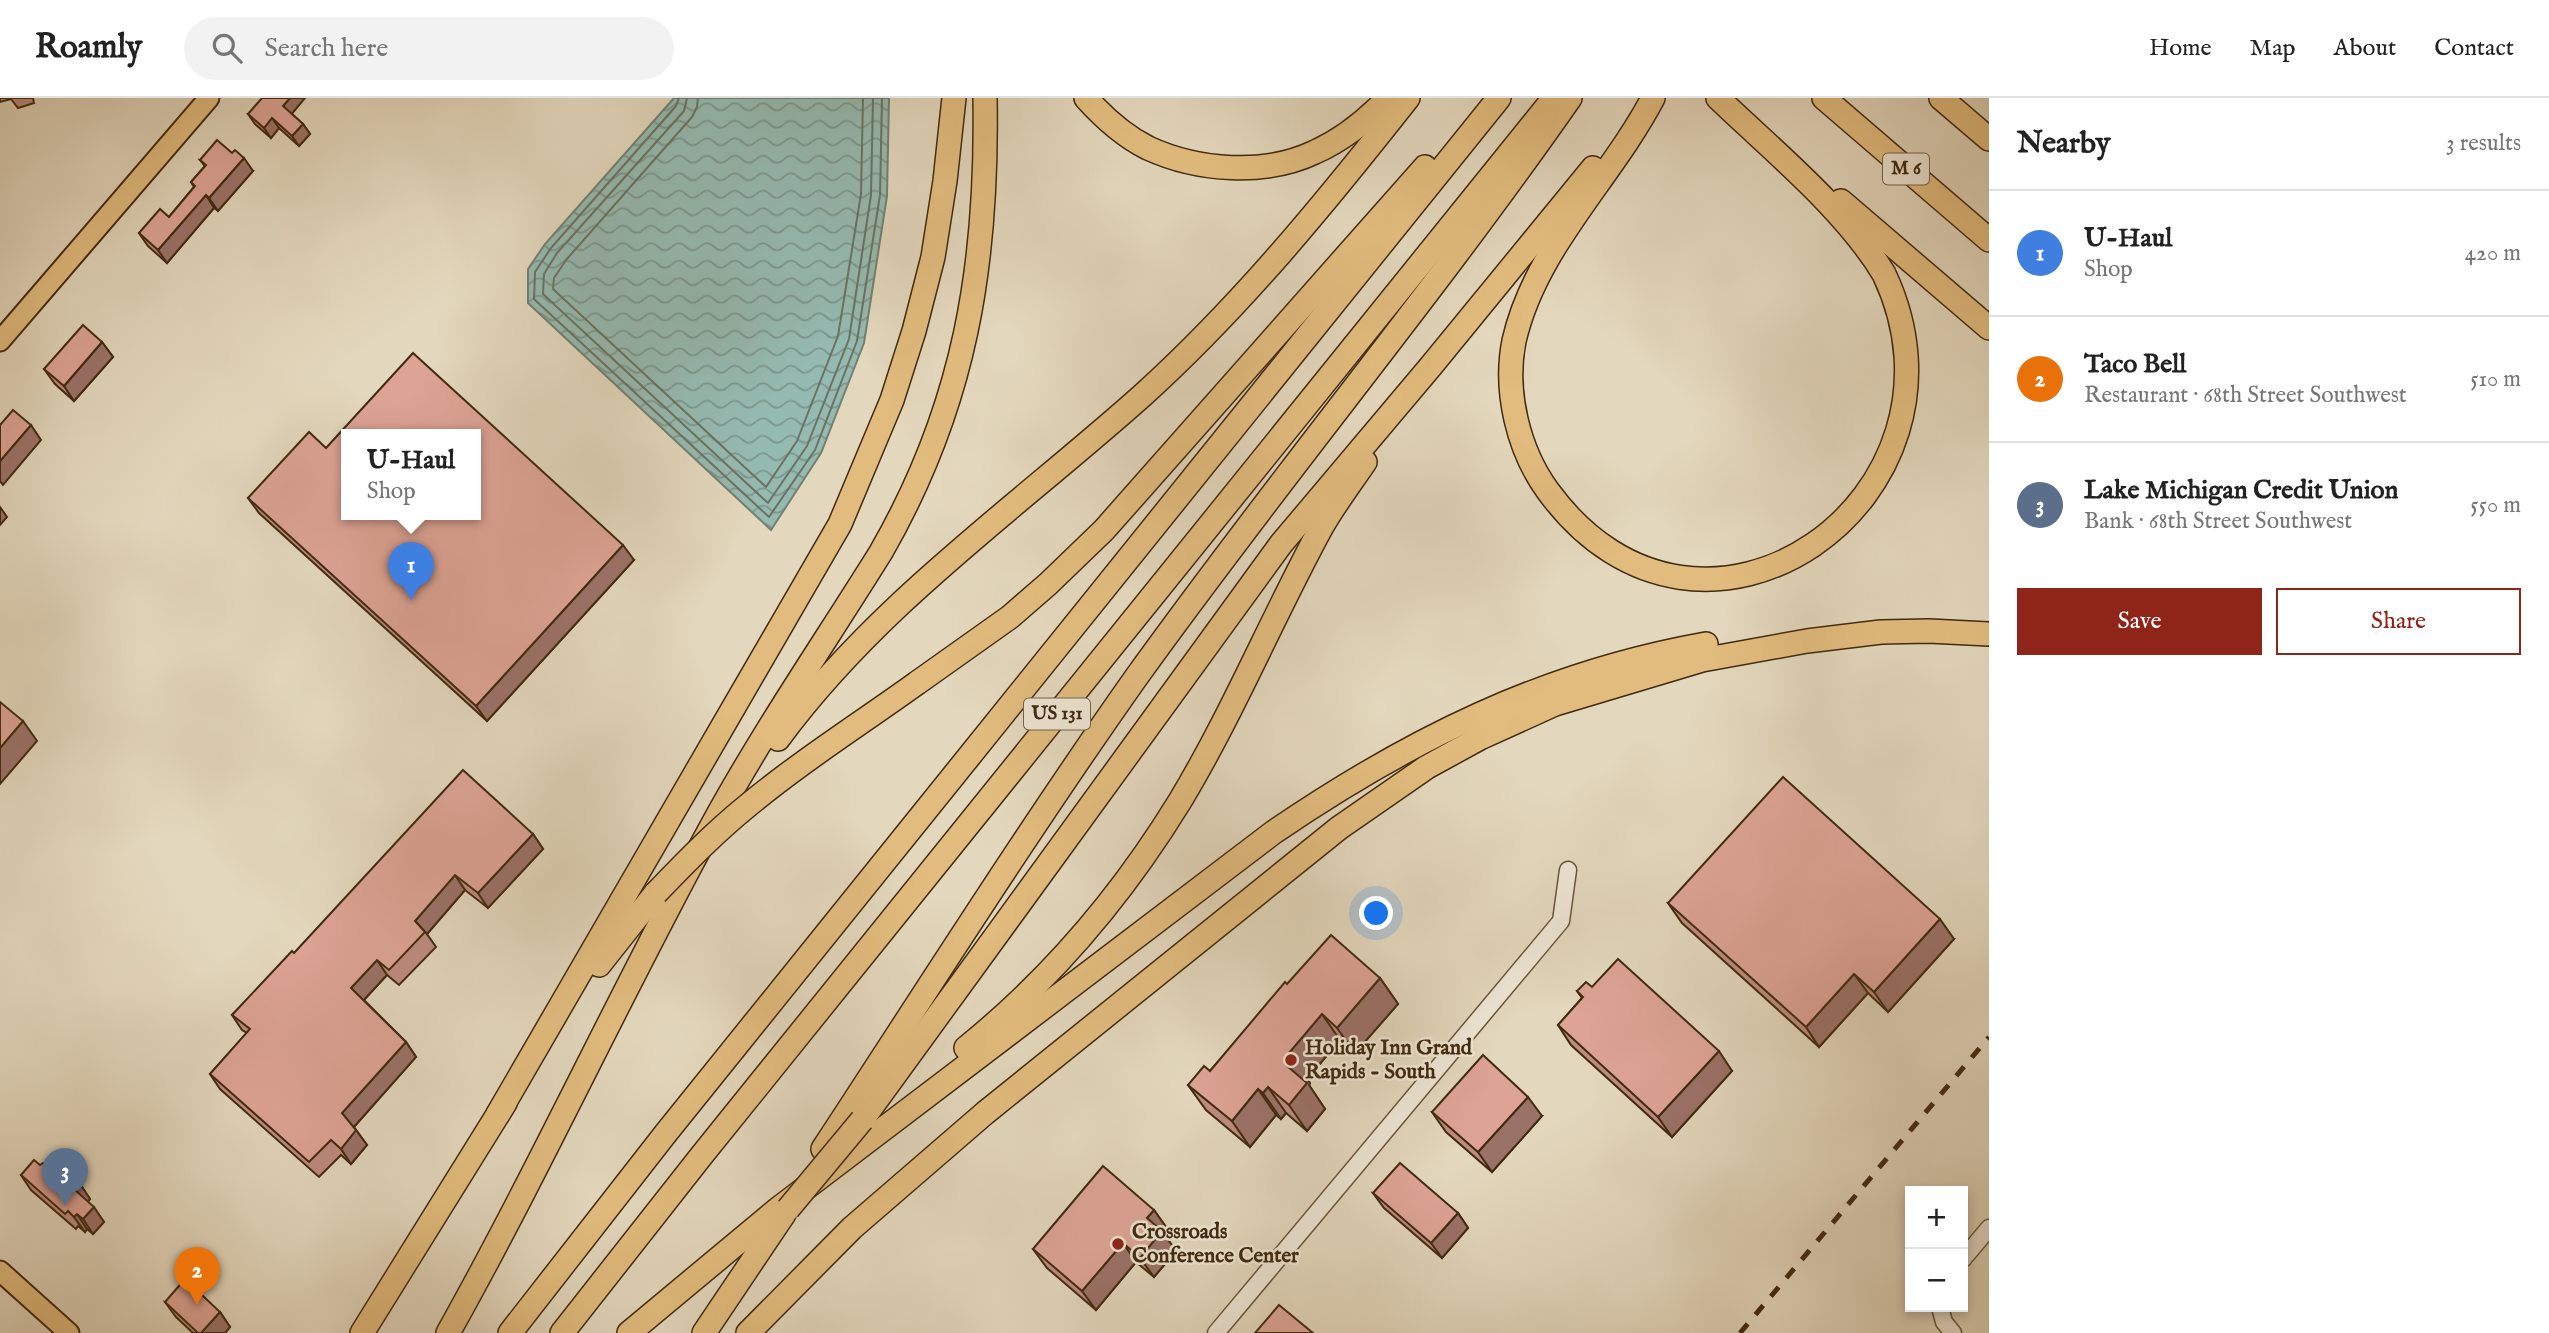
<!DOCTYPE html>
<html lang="en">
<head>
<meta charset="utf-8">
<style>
  :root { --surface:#fff; --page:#f2f2f2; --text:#222; --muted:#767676; --line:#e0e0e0; --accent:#8f2418 }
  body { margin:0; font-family:"IM FELL English",serif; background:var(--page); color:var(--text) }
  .controls { position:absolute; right:21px; bottom:21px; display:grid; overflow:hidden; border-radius:0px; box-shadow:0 4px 10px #0003 }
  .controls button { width:63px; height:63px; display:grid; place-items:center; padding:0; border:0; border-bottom:2px solid var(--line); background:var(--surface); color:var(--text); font:35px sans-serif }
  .you { position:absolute; left:1377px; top:816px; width:24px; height:24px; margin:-18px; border:5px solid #fff; border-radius:50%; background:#1a73e8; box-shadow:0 0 0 10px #1a73e833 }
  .badge { display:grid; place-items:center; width:46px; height:46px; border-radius:50%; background:var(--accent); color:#fff; font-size:23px; font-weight:700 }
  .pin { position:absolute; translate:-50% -58px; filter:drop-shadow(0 2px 4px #0008) }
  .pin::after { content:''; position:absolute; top:37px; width:24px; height:21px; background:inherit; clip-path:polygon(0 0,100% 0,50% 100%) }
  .popup { position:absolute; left:341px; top:331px; width:140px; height:91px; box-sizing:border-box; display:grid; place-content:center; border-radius:0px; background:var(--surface); filter:drop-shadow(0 2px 5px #0005); font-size:23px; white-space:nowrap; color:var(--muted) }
  .popup b { font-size:26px; color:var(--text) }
  .popup::after { content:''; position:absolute; left:50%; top:100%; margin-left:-14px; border:14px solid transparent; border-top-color:var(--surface) }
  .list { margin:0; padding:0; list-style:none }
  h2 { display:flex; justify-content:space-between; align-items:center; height:91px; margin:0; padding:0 28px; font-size:30px }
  h2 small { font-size:23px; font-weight:400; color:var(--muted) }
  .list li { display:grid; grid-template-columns:46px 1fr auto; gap:21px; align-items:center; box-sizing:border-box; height:126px; padding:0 28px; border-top:2px solid var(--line) }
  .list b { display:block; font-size:26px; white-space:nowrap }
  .list p { margin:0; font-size:23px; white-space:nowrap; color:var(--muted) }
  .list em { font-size:23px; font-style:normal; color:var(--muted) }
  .actions { display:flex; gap:14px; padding:21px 28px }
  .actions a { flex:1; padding:16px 0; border:2px solid var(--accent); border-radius:0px; text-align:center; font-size:24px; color:var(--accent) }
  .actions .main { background:var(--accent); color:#fff }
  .icon { flex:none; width:38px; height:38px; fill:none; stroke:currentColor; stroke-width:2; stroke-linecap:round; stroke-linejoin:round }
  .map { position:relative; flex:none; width:1989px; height:1235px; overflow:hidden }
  header { display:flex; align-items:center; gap:42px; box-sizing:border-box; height:98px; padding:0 35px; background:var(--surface); border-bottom:2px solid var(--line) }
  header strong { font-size:33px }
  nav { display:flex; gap:38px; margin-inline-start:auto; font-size:24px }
  .search { width:490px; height:63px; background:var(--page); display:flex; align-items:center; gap:18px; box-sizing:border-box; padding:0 24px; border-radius:38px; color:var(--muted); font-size:26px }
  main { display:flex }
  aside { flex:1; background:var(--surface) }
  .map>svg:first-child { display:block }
  .water { fill:url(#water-waves); stroke:#738070; stroke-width:2 }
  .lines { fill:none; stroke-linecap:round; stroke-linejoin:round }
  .shore { stroke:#6b7260; stroke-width:2 }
  .minor-casing { stroke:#6a553a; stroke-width:19 }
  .major-casing { stroke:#412a0f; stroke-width:23 }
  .highway-casing { stroke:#412a0f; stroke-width:26 }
  .minor { stroke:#ede5d4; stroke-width:16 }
  .major { stroke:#e2bc7e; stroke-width:19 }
  .highway { stroke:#e2bc7e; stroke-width:23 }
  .rail { stroke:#412a0f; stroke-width:5; stroke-dasharray:12 12; stroke-linecap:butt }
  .highway-bridge-casing { stroke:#412a0f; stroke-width:26; stroke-linecap:butt }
  .highway-bridge { stroke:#e2bc7e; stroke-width:23 }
  .wall { fill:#be8c80; stroke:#412a0f; stroke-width:2 }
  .shaded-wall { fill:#9b7268; stroke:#412a0f; stroke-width:2 }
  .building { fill:#dda395; stroke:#412a0f; stroke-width:2; fill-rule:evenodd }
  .poi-dot { fill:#8f2418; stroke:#ede5d4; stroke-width:2.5 }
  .labels { text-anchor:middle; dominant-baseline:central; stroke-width:5; stroke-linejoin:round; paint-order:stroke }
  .shield { fill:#ede5d4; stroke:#75624a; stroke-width:2 }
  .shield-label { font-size:19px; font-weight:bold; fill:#412a0f }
  .poi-label { font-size:21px; font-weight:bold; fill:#412a0f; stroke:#ede5d4; text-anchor:start }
</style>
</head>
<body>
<header>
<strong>Roamly</strong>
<div class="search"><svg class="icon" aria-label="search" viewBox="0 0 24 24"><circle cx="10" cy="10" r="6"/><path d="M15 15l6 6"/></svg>Search here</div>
<nav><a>Home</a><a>Map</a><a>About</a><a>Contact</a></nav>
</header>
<main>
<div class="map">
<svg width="1989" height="1235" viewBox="0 0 1989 1235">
  <defs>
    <pattern id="water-waves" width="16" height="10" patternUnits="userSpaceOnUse" patternTransform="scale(1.75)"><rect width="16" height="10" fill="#95bab1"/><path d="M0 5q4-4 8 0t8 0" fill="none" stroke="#7b978e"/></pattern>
  </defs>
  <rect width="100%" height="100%" fill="#e3d7bd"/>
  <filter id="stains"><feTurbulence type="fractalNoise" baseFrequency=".00286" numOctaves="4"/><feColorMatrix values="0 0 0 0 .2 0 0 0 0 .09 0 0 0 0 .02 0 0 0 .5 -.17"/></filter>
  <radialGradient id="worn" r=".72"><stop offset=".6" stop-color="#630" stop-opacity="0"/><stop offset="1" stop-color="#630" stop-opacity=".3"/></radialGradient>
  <path class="water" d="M674,0H889L887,98L864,245L821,355L771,432L528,205V171L545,146Z"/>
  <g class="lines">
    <g class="shore">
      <path d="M679,0L676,8L551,150L535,174L534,201L769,419L815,352L857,243L880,97L882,0"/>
      <path d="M687,0L684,13L557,155L544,176L543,196L768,405L807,348L849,241L871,97L873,0"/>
      <path d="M698,0L697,9L692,19L566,162L554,180L553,191L766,389L797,343L838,238L861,96L863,0"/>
    </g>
    <g class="minor-casing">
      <g id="minor">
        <path d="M1963,1161L1989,1130"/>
        <path d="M1940,1209L1944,1224L1953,1235"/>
        <path d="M1216,1235L1561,823L1568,772"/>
      </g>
    </g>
    <g class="major-casing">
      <g id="major">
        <path d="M0,243L209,0"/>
        <path d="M0,1173L69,1235"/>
      </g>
    </g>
    <g class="highway-casing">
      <g id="highway">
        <path d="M1086,0C1104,20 1124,38 1148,50C1198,73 1265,78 1315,54C1344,41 1367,22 1388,0"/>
        <path d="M1653,0C1610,82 1535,150 1514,243C1504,293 1518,352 1548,393C1702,604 1989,398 1884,176C1845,111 1772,52 1718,0"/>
        <path d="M1824,0L1989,142"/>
        <path d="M1941,0L1989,41"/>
        <path d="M1841,103L1989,230"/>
        <path d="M917,585L1010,519L1048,486L1104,432L1425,69"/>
        <path d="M778,641C878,505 1019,408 1144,296C1242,207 1326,104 1408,0"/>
        <path d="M599,867L656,795"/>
        <path d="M966,950C1051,881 1123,796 1180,703C1233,615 1272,520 1321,430C1334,407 1350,386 1365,364"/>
        <path d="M498,1016L840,426L892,302L914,233L933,159L945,83L954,0"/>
        <path d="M862,1022L1281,446L1431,268L1593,70"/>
        <path d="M823,1051C926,894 1027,734 1135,581C1276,384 1432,198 1570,0"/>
        <path d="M362,1235L505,1005"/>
        <path d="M448,1235C542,1067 622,892 714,724C765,631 825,544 881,454C965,308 988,167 985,0"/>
        <path d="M510,1235L666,1035L1499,0"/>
        <path d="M562,1235L702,1057L1554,0"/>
        <path d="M629,1235L778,1111L1274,734C1409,642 1543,575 1706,546"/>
        <path d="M704,1235L784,1116"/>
        <path d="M748,1235L852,1130L985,1015L1339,730L1427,669L1480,640L1555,606L1702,562L1807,543L1881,534L1929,533L1989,536"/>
      </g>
    </g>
    <use href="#minor" class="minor"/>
    <use href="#major" class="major"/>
    <use href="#highway" class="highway"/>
    <path class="rail" d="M1740,1235L1989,939"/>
    <g class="highway-bridge-casing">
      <g id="highway-bridge">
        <path d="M656,795C685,765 714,735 746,709C800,664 860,626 917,585"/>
        <path d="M788,1111L862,1022"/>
      </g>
    </g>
    <use href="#highway-bridge" class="highway-bridge"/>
  </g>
  <g class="wall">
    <path d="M0,0H33L34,5L18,10L11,1L0,4Z"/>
    <path d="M248,16H292L303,26L310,36L299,48L279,30L271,40L255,26Z"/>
    <path d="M200,62L253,73L218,113L214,110L167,165L148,148L139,135L169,119L194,89L191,84L205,68Z"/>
    <path d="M102,244L113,259L74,303L55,286L44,271Z"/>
    <path d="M326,350L634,462L487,623L259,415L248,400Z"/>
    <path d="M533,736L543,751L488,810L465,792L427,836L436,849L399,887L387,877L364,902L406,944L416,959L354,1029L367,1047L351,1066L341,1057L319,1079L220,991L210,976L247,935L242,932L232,917L294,855Z"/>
    <path d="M1668,805L1954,841L1888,914L1868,895L1819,949L1682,825Z"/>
    <path d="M1380,880L1398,906L1355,955L1340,942L1307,981L1310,985L1309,987L1325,1011L1307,1033L1286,1015L1281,1021L1276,1017L1250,1049L1206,1012L1188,987L1210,973L1287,886Z"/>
    <path d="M1592,889L1732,973L1672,1039L1571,947L1558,927L1582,900L1577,893Z"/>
    <path d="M1432,1014L1542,1018L1492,1074L1446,1034Z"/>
    <path d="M40,1067L80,1086L90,1101L88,1104L104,1124L93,1136L87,1131L85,1134L78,1128L76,1131L31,1092L21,1077Z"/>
    <path d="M1373,1095L1458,1115L1468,1130L1442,1160L1384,1110Z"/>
    <path d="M1154,1112L1168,1132L1164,1136L1176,1153L1154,1179L1136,1164L1096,1212L1047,1170L1033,1151Z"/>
    <path d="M165,1204L220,1214L230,1229L225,1235H193L176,1219Z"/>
  </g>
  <g class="shaded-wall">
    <path d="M290,0H305L290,18L283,8Z"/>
    <path d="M272,20L279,30L271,40L264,30Z"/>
    <path d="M303,26L310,36L299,48L292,38Z"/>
    <path d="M244,60L253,73L218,113L209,100Z"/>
    <path d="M206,97L214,110L167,165L158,152Z"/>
    <path d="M102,244L113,259L74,303L64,288Z"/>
    <path d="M31,327L41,342L3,387L0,383V363Z"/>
    <path d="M0,409L7,419L0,427Z"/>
    <path d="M623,447L634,462L487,623L476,608Z"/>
    <path d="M23,623L37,643L0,686V650Z"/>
    <path d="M533,736L543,751L488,810L478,795Z"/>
    <path d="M455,777L465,792L427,836L415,823Z"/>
    <path d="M1940,821L1954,841L1888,914L1874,894Z"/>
    <path d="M377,862L387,877L361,905L351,890Z"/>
    <path d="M1854,876L1868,895L1819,949L1806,929Z"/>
    <path d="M1380,880L1398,906L1355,955L1337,930Z"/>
    <path d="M1322,916L1340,942L1307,981L1310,985L1309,987L1325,1011L1307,1033L1289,1007L1286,967L1288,956Z"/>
    <path d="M406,944L416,959L353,1030L342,1015Z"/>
    <path d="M1719,953L1732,973L1672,1039L1658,1019Z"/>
    <path d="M1268,989L1286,1015L1281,1021L1263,995Z"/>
    <path d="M1258,991L1276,1017L1250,1049L1232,1023Z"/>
    <path d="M1528,999L1542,1018L1492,1074L1478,1054Z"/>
    <path d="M356,1032L367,1047L351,1066L341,1051Z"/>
    <path d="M80,1086L90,1101L85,1107L75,1092Z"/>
    <path d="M94,1109L104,1124L93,1136L83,1121Z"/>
    <path d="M1154,1112L1168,1132L1164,1136L1176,1153L1154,1179L1140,1160L1147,1120Z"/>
    <path d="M1458,1115L1468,1130L1442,1160L1431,1145Z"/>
    <path d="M77,1116L87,1131L85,1134L74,1119Z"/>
    <path d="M1123,1145L1136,1164L1096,1212L1082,1193Z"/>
    <path d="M220,1214L230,1229L225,1235H201Z"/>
  </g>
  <g class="building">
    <path d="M262,0H290L283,8L303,26L292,38L272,20L264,30L248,16Z"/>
    <path d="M217,42L232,55L235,52L244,60L209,100L206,97L158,152L139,135L160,111L169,119L195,88L191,84L206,67L200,62Z"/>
    <path d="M83,227L102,244L64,288L44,271Z"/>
    <path d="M413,255L623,447L476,608L248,400L309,334L326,350ZM346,336H476V416H346Z"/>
    <path d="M13,312L31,327L0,363V327Z"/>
    <path d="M0,604L23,623L0,650Z"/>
    <path d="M463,672L533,736L478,795L455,777L415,823L425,834L389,872L377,862L351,890L406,944L342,1015L356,1032L341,1051L331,1042L309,1064L210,976L250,931L232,917L292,853L294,855Z"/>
    <path d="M1783,679L1940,821L1874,894L1854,876L1806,929L1668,805Z"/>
    <path d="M1331,837L1380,880L1337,930L1322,916L1288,956L1292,959L1286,967L1307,985L1289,1007L1268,989L1263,995L1258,991L1232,1023L1188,987L1204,968L1210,973L1285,884L1287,886Z"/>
    <path d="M1618,861L1719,953L1658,1019L1558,927L1583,899L1577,893L1586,884L1592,889Z"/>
    <path d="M1483,957L1528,999L1478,1054L1432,1014Z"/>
    <path d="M34,1062L40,1067L43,1065L52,1072L57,1066L80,1086L75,1092L94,1109L83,1121L77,1116L74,1119L68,1113L65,1116L21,1077Z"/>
    <path d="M1400,1065L1458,1115L1431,1145L1373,1095Z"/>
    <path d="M1103,1068L1154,1112L1147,1120L1162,1133L1140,1160L1123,1145L1082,1193L1033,1151Z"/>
    <path d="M185,1181L220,1214L201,1235H198L165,1204Z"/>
    <path d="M1279,1207L1313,1235H1255Z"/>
  </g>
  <g class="poi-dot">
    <circle cx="1291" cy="962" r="7"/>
    <circle cx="1118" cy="1146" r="7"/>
  </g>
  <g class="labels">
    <g class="shield">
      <rect x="1883" y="55.5" width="46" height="31" rx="5"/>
      <rect x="1024" y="600.5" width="66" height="31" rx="5"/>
    </g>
    <g class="shield-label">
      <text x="1906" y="71">M 6</text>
      <text x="1057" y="616">US 131</text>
    </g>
    <g class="poi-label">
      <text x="1305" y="950">Holiday Inn Grand<tspan x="1305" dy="24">Rapids - South</tspan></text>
      <text x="1132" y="1134">Crossroads<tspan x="1132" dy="24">Conference Center</tspan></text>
    </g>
  </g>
  <rect width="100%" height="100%" filter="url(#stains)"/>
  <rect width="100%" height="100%" fill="url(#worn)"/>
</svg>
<div class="controls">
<button>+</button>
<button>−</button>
</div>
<div class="you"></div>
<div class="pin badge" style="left:411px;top:502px;background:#3f7fe0">1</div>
<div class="popup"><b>U-Haul</b>Shop</div>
<div class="pin badge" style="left:197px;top:1207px;background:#e8710a">2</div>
<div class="pin badge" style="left:65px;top:1108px;background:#5c6f8a">3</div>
</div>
<aside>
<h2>Nearby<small>3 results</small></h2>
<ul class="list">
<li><span class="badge" style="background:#3f7fe0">1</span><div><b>U-Haul</b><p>Shop</p></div><em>420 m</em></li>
<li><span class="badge" style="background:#e8710a">2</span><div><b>Taco Bell</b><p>Restaurant · 68th Street Southwest</p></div><em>510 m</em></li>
<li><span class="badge" style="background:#5c6f8a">3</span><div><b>Lake Michigan Credit Union</b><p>Bank · 68th Street Southwest</p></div><em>550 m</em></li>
</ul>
<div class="actions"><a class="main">Save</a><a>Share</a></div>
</aside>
</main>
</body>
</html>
